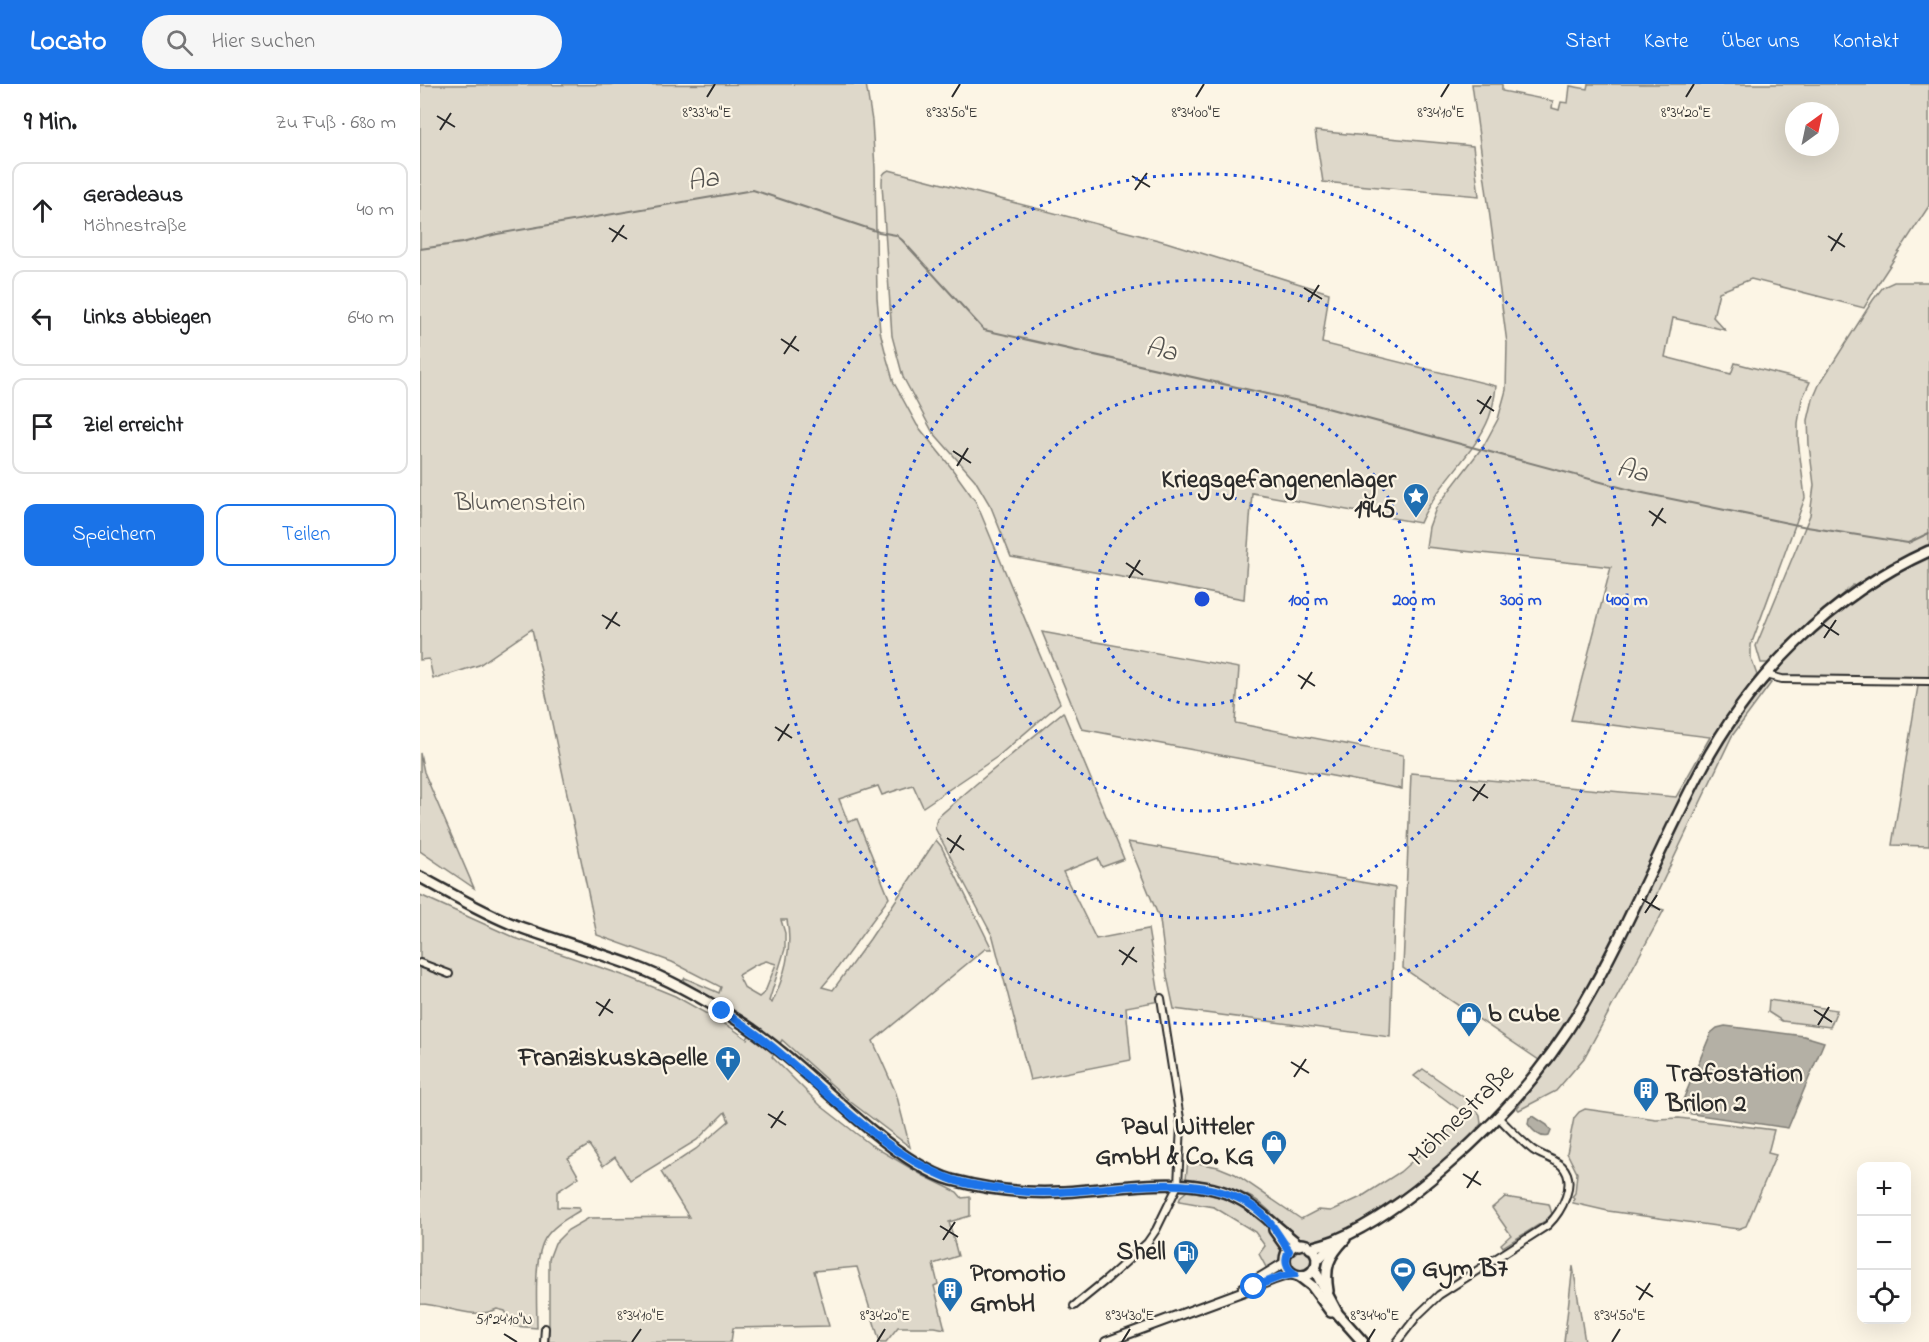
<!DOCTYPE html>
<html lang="de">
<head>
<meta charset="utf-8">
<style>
  :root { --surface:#fff; --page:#f6f6f6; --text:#202124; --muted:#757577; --line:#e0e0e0; --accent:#1a73e8 }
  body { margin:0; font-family:"Indie Flower",sans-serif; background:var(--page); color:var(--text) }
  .controls { position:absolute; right:18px; bottom:18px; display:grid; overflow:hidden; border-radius:12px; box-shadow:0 6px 24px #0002 }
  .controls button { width:54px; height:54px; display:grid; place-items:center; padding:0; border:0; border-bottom:2px solid var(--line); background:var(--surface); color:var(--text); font:30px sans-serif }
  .compass { position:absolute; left:1365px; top:18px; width:54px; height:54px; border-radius:50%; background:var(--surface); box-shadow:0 6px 24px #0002; rotate:33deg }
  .stop { position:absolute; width:18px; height:18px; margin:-14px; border:4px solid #1a73e8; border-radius:50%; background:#fff }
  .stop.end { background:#1a73e8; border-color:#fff; box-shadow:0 2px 6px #0008 }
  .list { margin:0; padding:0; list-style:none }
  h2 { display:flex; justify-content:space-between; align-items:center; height:78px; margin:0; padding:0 24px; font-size:26px }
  h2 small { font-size:20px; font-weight:400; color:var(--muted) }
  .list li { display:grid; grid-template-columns:39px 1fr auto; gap:18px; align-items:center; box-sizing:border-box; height:96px; margin:0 12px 12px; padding:0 12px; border:2px solid var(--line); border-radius:12px }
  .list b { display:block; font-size:22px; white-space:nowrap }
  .list p { margin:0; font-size:20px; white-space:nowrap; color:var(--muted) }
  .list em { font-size:20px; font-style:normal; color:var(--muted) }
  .actions { display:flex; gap:12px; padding:18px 24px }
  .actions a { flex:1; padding:14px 0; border:2px solid var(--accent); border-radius:12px; text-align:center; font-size:21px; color:var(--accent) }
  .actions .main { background:var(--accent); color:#fff }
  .icon { flex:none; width:33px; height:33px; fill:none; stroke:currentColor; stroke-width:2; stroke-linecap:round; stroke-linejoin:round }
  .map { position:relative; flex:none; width:1509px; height:1258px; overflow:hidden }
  header { display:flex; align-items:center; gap:36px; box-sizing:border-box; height:84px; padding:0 30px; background:var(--accent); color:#fff }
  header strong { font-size:28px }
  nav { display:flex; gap:33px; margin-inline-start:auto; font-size:21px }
  .search { width:420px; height:54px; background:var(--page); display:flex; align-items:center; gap:15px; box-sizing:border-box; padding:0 21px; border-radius:33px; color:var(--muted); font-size:22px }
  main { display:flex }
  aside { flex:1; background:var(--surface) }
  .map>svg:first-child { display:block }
  .green { fill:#ded8ca; stroke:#84827a; stroke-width:1.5; fill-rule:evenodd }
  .water { fill:#b4b0a5; stroke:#7d7b74; stroke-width:1.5 }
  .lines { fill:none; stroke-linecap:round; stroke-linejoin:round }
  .stream { stroke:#7d7b74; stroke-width:2 }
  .minor-casing { stroke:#2b2b2b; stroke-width:10 }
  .tertiary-casing { stroke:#2b2b2b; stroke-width:12 }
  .primary-casing { stroke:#2b2b2b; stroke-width:14 }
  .minor { stroke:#fcf5e5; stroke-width:6 }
  .tertiary { stroke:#fcf5e5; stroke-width:8 }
  .primary { stroke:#fcf5e5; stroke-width:9 }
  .route { stroke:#1a73e8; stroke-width:8 }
  .ticks { fill:none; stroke:#2b2b2b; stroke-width:2 }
  .ring { fill:none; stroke:#1d4ed8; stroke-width:3; stroke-dasharray:3 6 }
  .labels { text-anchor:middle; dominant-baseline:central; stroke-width:4.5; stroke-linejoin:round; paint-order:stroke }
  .poi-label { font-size:26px; font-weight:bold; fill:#2b2b2b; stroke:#fcf5e5; text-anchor:end }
  .park-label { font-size:26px; fill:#585653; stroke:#fcf5e5 }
  .street-label { font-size:26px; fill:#2b2b2b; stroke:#fcf5e5 }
  .water-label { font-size:27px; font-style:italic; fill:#545350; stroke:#fcf5e5 }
  .ticks-label { font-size:15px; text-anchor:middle; fill:#2b2b2b; stroke:#fcf5e5; stroke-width:4.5; stroke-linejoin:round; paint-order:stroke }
  .centre { fill:#1d4ed8; stroke:#fcf5e5; stroke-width:3 }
  .ring-label { font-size:18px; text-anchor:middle; font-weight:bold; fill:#1d4ed8; stroke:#fcf5e5; stroke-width:4.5; stroke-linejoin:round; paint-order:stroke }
</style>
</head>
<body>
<header>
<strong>Locato</strong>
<div class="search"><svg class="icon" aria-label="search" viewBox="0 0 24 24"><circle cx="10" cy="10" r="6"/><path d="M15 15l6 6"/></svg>Hier suchen</div>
<nav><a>Start</a><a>Karte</a><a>Über uns</a><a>Kontakt</a></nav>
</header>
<main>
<aside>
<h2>9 Min.<small>Zu Fuß · 680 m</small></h2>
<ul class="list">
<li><svg class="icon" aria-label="ahead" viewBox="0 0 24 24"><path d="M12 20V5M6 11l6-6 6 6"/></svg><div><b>Geradeaus</b><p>Möhnestraße</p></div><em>40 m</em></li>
<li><svg class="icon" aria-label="left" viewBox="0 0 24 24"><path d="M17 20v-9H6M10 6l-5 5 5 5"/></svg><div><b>Links abbiegen</b></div><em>640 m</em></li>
<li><svg class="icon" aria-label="arrive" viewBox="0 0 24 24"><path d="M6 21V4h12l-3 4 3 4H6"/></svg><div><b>Ziel erreicht</b></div></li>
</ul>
<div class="actions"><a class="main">Speichern</a><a>Teilen</a></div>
</aside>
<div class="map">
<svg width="1509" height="1258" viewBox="0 0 1509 1258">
  <rect width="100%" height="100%" fill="#fcf5e5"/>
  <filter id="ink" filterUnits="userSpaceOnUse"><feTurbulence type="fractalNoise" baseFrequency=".0167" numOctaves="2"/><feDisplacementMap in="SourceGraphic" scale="12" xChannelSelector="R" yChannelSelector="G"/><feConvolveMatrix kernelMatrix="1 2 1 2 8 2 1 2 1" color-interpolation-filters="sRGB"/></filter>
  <g filter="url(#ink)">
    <g class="green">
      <path d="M446,0L452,37L455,84L457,214L460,247L467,275L474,299L497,341L530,382L556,418L640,619L577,673L503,723L493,701L462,711L458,702L419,715L428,738L437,735L469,814L413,890L402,903L413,906L450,855L516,756L521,762L572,865H565L453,957L476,1009L490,1063L432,1019L362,956L352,973L401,1022L451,1061L504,1092L537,1108L542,1114L550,1113V1132L529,1138L538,1172L513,1180L518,1200L514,1202L525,1245L515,1243H478L466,1258H460L437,1183L394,1187L409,1242L313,1244L311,1258H129V1175L135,1159L148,1146L169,1134L269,1133L241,1088L276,1065L309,1037L305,1028L277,1056L210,1097L195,1073L183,1082L169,1061L148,1074L159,1093L137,1108V1123L159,1124V1127C148,1134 134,1141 126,1153C113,1172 117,1220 117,1244L94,1242L85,1227L77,1225C52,1237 26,1220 0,1220V811L95,854L211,894L255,912L310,943L327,955L335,940L263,897L265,894L299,909L301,903L252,878L177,851L112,545L59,581L18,594H13L9,575L0,576V1ZM361,836H367C373,865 364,893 352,919L349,917L365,865V849ZM346,877L356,880L345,908L339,913L325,905L318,891L335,881Z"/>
      <path d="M1052,0H1082V7L1133,17L1132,24L1139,26L1141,18L1148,19L1150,2L1167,5L1168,0H1509V122L1461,195L1444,224L1331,195L1299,208L1293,233L1305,246L1253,234L1245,273L1311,290L1315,279L1390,298L1382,315L1378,339V356L1385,414L1331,561V574L1337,591L1306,633L1272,691L1206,832L1175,892L1156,924L1119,976L983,884L991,689L1256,713L1290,653L1151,636L1191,483L1006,463L1009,443L1016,424L1064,361L1078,335L1086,306L1087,259ZM1374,27H1410V63H1374Z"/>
      <path d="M895,47L1053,62L1059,112L903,98Z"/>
      <path d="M469,86L746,158L909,209L902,259L1076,302C1075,312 1073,323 1069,334C1055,370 1016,401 1000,439L832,409L824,515L591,473L571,423L555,396L512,347L483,293L472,252L462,100C462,93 462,89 469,86Z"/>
      <path d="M1474,198H1509V762L1472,761L1498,602L1496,595L1356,592L1355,587L1408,535L1442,509L1433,501L1365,560L1349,579H1341L1336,562L1390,431L1394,401L1389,361L1388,336L1393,315L1399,301L1453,216L1463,203Z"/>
      <path d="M622,548L819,584L815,639L983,671L982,705L662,645Z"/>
      <path d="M1347,597L1351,599L1312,652L1231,822L1244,826L1164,974L1136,1007L1099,1026L1097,1024L1143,962L1173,913L1218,828L1295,670L1323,627Z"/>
      <path d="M643,628L704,775L682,783L678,774L643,788L676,855L728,845L740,917L706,923L711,976L610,996L573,853L515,744L517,734L556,700Z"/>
      <path d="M0,669L4,688L54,804L0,767Z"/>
      <path d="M708,758L975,804L970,953L754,925L747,892L740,836Z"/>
      <path d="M1349,916L1417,926L1410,943L1362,937L1348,928Z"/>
      <path d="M1003,985L1052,1019L1060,1031L1061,1040C1027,1081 981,1112 936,1140C924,1147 905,1161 890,1158C870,1153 853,1127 836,1116C814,1103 791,1098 766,1094L768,1077L798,1083L815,1090L881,1135L898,1126L911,1127L941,1113L980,1088L1045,1030L994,992Z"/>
      <path d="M1165,1025L1236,1035L1259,1034L1354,1046L1348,1069L1356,1071L1326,1142L1318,1145L1188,1127L1153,1119L1154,1115L1152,1113L1155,1109L1157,1089L1147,1069L1154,1034L1159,1028Z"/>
      <path d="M767,1107C810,1112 838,1125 862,1163L860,1177L847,1185L839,1170L845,1162L835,1148L794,1123L759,1117L761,1112Z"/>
      <path d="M1085,1113L1129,1120L1132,1130L1125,1137L1083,1163L1081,1160L1091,1151L1072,1124Z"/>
      <circle cx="882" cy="1177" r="12"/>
      <path d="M1153,1182L1165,1258H1144Z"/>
    </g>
    <g class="water">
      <path d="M1305,942L1384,952L1404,958L1368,1044L1258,1028L1291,949L1297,944Z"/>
      <path d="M1113,1032L1127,1041L1131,1047L1129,1052C1120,1055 1113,1047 1108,1040L1109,1034Z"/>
    </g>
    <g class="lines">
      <path class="stream" d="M0,165L42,159L77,150L333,106L459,148L476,151L482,156L564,246L896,321L1218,408L1387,443L1488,459L1509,449"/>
      <g class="minor-casing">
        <g id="minor">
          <path d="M1346,591L1362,595L1509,597"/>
          <path d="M0,879L29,890"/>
          <path d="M654,1222L686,1196L727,1159L736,1146L758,1101L761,1041L741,914"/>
          <path d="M124,1258L125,1244"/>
          <path d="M977,1258L998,1231L1019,1211L1128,1141C1141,1128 1158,1099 1142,1082C1135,1075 1122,1072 1113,1066C1101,1057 1090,1045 1079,1034"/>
        </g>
      </g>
      <g class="tertiary-casing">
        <g id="tertiary">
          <path d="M823,1204L866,1178"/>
          <path d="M686,1258C736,1240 785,1221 835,1203C848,1198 860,1191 875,1190"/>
        </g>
      </g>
      <g class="primary-casing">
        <g id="primary">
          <path d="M0,793C32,810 63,829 97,842C136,856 176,868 214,882C251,896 286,916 319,937C365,966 409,1012 452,1047C475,1066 504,1088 532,1096C567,1105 604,1110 640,1108C690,1106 765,1090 811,1111C837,1122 857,1144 879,1161"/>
          <path d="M854,1146L869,1167"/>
          <circle cx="881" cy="1176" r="16"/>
          <path d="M890,1164C900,1161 909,1159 918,1155C954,1140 996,1108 1025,1083C1079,1037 1126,984 1162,923C1207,847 1239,764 1281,686C1331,592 1411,511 1509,467"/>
          <path d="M897,1176L917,1156"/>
          <path d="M894,1185L918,1230L943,1258"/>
          <path d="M879,1192L892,1202L911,1228"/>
          <path d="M908,1207C904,1183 908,1173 925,1155"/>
        </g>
      </g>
      <use href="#minor" class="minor"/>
      <use href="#tertiary" class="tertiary"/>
      <use href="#primary" class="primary"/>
    </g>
  </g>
  <g class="lines" filter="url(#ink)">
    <path class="route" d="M302,927C382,974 441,1059 528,1094C539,1099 555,1101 567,1103C591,1107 616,1110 640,1108C701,1105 783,1086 835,1124C850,1135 859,1152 869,1167C864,1176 866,1185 875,1190L862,1192L834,1203"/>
  </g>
  <path class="ticks" d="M287,13L295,0M532,13L540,0M776,13L784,0M1021,13L1029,0M1266,13L1274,0M17,32L35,43M20,46L31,29M712,92L730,103M715,106L727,89M189,144L207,155M1408,152L1425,163M192,158L204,141M1411,167L1422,149M884,204L902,215M888,218L899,201M361,255L379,267M364,270L376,252M1057,316L1074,327M1060,330L1071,312M533,367L551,379M537,382L548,364M1229,427L1246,439M1232,442L1243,424M706,479L723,491M709,494L720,476M182,531L200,542M1401,539L1419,551M186,545L197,528M1404,554L1416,536M878,591L895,602M881,605L892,588M355,643L372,654M358,657L369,640M1050,703L1068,714M1053,717L1065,700M527,754L544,766M530,769L541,751M1222,815L1240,826M1225,829L1237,811M699,866L717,878M702,881L714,863M176,918L193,929M1394,926L1412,938M179,932L190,915M1398,941L1409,923M871,978L889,989M874,993L886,975M348,1030L366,1041M351,1044L363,1027M1043,1090L1061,1101M1047,1104L1058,1087M520,1142L538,1153M523,1156L535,1138M1216,1202L1233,1213M1219,1216L1230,1199M84,1250L97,1258M212,1258L221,1245M457,1258L465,1245M702,1258L710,1245M947,1258L955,1245M1192,1258L1200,1245"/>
  <g class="ring">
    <circle cx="782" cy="515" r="106"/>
    <circle cx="782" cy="515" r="212"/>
    <circle cx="782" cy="515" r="319"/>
    <circle cx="782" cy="515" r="425"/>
  </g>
  <defs>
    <g id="sight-pin" transform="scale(1.35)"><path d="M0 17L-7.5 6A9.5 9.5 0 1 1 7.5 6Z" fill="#1f6fb2" stroke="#fcf5e5"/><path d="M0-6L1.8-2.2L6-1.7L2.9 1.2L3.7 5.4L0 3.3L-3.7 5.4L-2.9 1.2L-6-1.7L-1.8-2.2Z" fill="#fff"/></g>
    <g id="shop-pin" transform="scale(1.35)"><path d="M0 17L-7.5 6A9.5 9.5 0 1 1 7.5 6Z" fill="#1f6fb2" stroke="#fcf5e5"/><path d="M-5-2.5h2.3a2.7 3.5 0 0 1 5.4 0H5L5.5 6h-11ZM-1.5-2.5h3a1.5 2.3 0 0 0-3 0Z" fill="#fff"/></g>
    <g id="church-pin" transform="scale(1.35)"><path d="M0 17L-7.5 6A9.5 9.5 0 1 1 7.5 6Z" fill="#1f6fb2" stroke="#fcf5e5"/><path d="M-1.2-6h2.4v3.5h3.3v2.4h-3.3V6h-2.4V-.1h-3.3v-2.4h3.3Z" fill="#fff"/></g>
    <g id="building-pin" transform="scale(1.35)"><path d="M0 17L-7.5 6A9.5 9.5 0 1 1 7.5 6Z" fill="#1f6fb2" stroke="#fcf5e5"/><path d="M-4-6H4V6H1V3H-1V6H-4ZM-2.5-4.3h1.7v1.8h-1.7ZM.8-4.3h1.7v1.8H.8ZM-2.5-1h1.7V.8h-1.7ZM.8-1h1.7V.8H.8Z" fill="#fff"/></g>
    <g id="fuel-pin" transform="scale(1.35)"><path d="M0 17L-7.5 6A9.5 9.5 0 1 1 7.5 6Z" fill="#1f6fb2" stroke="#fcf5e5"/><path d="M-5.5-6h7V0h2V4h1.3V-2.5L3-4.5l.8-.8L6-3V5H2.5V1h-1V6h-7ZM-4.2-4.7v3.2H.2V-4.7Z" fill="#fff"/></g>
    <g id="stadium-pin" transform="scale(1.35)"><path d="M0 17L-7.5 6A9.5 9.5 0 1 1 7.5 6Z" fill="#1f6fb2" stroke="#fcf5e5"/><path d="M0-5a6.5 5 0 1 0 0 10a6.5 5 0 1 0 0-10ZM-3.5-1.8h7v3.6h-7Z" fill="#fff"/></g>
  </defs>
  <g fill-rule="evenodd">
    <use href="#sight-pin" x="996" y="412"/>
    <use href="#shop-pin" x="1049" y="931"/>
    <use href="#church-pin" x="308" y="975"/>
    <use href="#building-pin" x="1226" y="1006"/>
    <use href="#shop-pin" x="854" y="1059"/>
    <use href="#fuel-pin" x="766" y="1169"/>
    <use href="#stadium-pin" x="983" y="1186"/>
    <use href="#building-pin" x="530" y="1206"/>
  </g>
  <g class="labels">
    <g class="poi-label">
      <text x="976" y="397">Kriegsgefangenenlager<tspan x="976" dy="30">1945</tspan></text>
      <text x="1068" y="931" text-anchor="start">b cube</text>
      <text x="288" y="975">Franziskuskapelle</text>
      <text x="1246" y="991" text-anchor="start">Trafostation<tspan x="1246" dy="30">Brilon 2</tspan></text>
      <text x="834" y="1044">Paul Witteler<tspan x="834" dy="30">GmbH &amp; Co. KG</tspan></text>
      <text x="746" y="1169">Shell</text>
      <text x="1002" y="1186" text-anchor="start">Gym B7</text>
      <text x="550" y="1191" text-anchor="start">Promotio<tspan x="550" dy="30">GmbH</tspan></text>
    </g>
    <g class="park-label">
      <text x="100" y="420">Blumenstein</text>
    </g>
    <g class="street-label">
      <text transform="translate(1042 1032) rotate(-44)">Möhnestraße</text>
    </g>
    <g class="water-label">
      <text transform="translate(283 97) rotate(-10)">Aa</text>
      <text transform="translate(741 267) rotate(13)">Aa</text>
      <text transform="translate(1212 388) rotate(14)">Aa</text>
    </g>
  </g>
  <g class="ticks-label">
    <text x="532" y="33">8°33'50"E</text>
    <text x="287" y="33">8°33'40"E</text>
    <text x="776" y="33">8°34'00"E</text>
    <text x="1021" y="33">8°34'10"E</text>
    <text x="1266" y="33">8°34'20"E</text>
    <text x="221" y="1236">8°34'10"E</text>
    <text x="465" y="1236">8°34'20"E</text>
    <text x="710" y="1236">8°34'30"E</text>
    <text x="955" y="1236">8°34'40"E</text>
    <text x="1200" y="1236">8°34'50"E</text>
    <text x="84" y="1240">51°24'10"N</text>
  </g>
  <circle cx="782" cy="515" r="9" class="centre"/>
  <g class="ring-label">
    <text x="888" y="521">100 m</text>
    <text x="994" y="521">200 m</text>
    <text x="1101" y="521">300 m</text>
    <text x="1207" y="521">400 m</text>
  </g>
</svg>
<div class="controls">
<button>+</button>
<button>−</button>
<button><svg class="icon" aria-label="locate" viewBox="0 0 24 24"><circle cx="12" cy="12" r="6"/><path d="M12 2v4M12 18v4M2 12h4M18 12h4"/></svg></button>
</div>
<svg class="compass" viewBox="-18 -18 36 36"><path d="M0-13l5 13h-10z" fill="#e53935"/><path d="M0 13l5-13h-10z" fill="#757577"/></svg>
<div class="stop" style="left:834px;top:1203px"></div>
<div class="stop end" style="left:302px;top:927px"></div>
</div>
</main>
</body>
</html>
